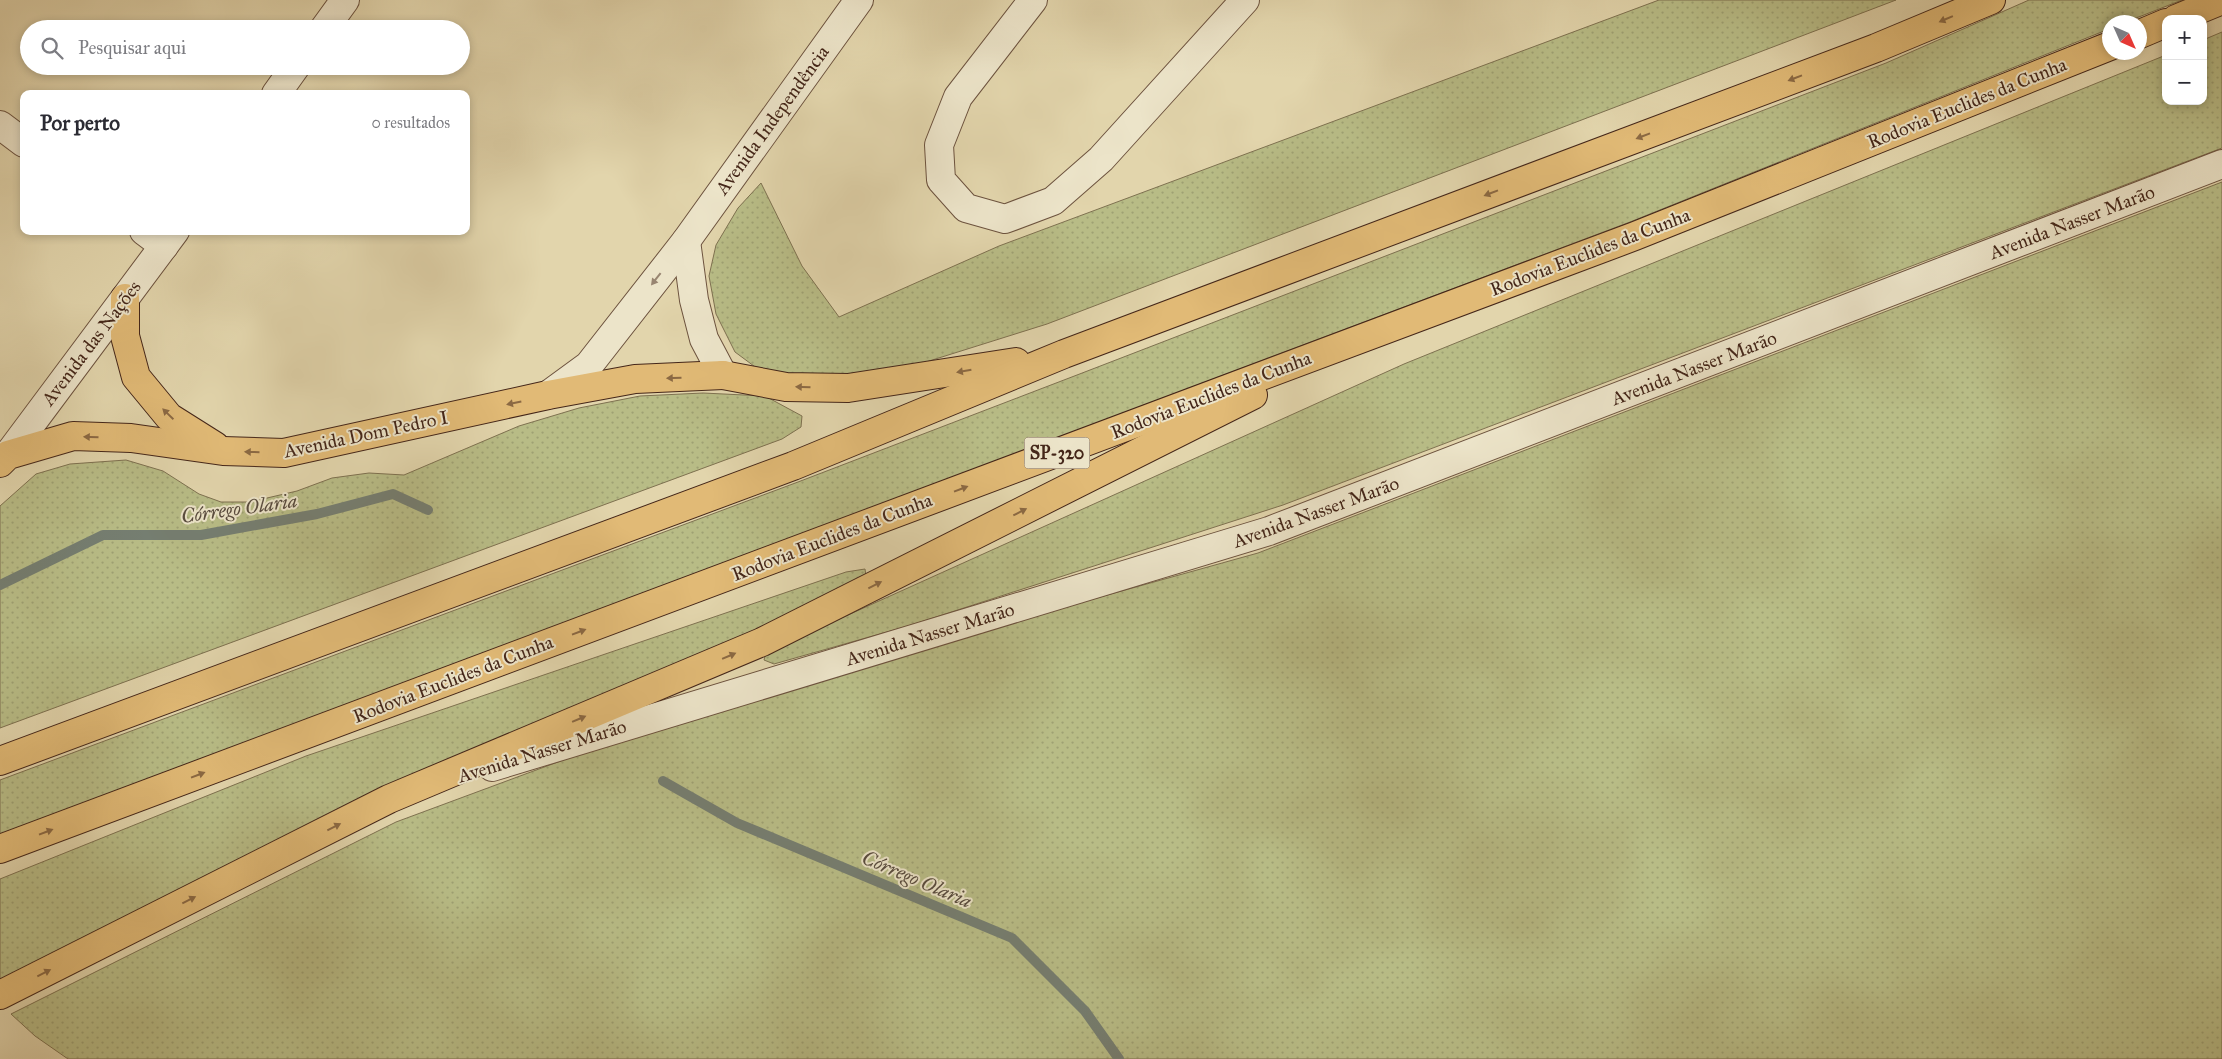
<!DOCTYPE html>
<html lang="pt">
<head>
<meta charset="utf-8">
<style>
  :root { --surface:#fff; --page:#f2f2f3; --text:#2b2b33; --muted:#7c7c81; --line:#e1e1e2 }
  body { margin:0; font-family:"IM FELL Great Primer",serif; background:var(--page); color:var(--text) }
  .controls { position:absolute; right:15px; top:15px; display:grid; overflow:hidden; border-radius:10px; box-shadow:0 2px 8px #0003 }
  .controls button { width:45px; height:45px; display:grid; place-items:center; padding:0; border:0; border-bottom:1px solid var(--line); background:var(--surface); color:var(--text); font:25px sans-serif }
  .compass { position:absolute; left:2102px; top:15px; width:45px; height:45px; border-radius:50%; background:var(--surface); box-shadow:0 2px 8px #0003; rotate:135deg }
  .list { margin:0; padding:0; list-style:none }
  h2 { display:flex; justify-content:space-between; align-items:center; height:65px; margin:0; padding:0 20px; font-size:21px }
  h2 small { font-size:16px; font-weight:400; color:var(--muted) }
  .icon { flex:none; width:28px; height:28px; fill:none; stroke:currentColor; stroke-width:2; stroke-linecap:round; stroke-linejoin:round }
  .map { position:relative; flex:none; width:2222px; height:1059px; overflow:hidden }
  .search { position:absolute; background:var(--surface); box-shadow:0 2px 8px #0003; left:20px; top:20px; width:450px; height:55px; display:flex; align-items:center; gap:12px; box-sizing:border-box; padding:0 18px; border-radius:28px; color:var(--muted); font-size:19px }
  .panel { position:absolute; background:var(--surface); box-shadow:0 2px 8px #0003; left:20px; top:90px; width:450px; height:145px; border-radius:10px }
  .map>svg:first-child { display:block }
  .grass { fill:url(#grass-dots); stroke:#7e7150 }
  .lines { fill:none; stroke-linecap:round; stroke-linejoin:round }
  .stream { stroke:#757e71; stroke-width:10 }
  .minor-casing { stroke:#6c523e; stroke-width:30 }
  .major-casing { stroke:#442619; stroke-width:30 }
  .highway-casing { stroke:#442619; stroke-width:30 }
  .minor { stroke:#ece4c9; stroke-width:28 }
  .major { stroke:#e1ba76; stroke-width:28 }
  .highway { stroke:#e1ba76; stroke-width:28 }
  .oneway { fill:#8b6943 }
  .oneway2 { fill:#988571 }
  .labels { text-anchor:middle; dominant-baseline:central; stroke-width:4; stroke-linejoin:round; paint-order:stroke }
  .shield { fill:#ece4c9; stroke:#765f4e; stroke-width:1 }
  .shield-label { font-size:18px; font-weight:bold; fill:#442619 }
  .street-label { font-size:19px; fill:#442619; stroke:#ece4c9 }
  .water-label { font-size:20px; font-style:italic; fill:#584b3e; stroke:#ece4c9 }
</style>
</head>
<body>
<div class="map">
<svg width="2222" height="1059" viewBox="0 0 2222 1059">
  <defs>
    <pattern id="grass-dots" width="8" height="8" patternUnits="userSpaceOnUse" patternTransform="scale(1.25)"><rect width="8" height="8" fill="#b8bc86"/><path d="M2 2h.1M6 6h.1" fill="none" stroke="#9fa173" stroke-width="1.8" stroke-linecap="round"/></pattern>
  </defs>
  <rect width="100%" height="100%" fill="#e2d5ac"/>
  <filter id="stains"><feTurbulence type="fractalNoise" baseFrequency=".004" numOctaves="4"/><feColorMatrix values="0 0 0 0 .2 0 0 0 0 .09 0 0 0 0 .02 0 0 0 .5 -.17"/></filter>
  <radialGradient id="worn" r=".72"><stop offset=".6" stop-color="#630" stop-opacity="0"/><stop offset="1" stop-color="#630" stop-opacity=".3"/></radialGradient>
  <g class="grass">
    <path d="M1659,0H1896L1047,324L910,367L850,376L762,372L735,352L716,314L709,276L716,245L738,208L761,183L802,266L839,317L999,246Z"/>
    <path d="M2029,0H2182L2126,22H2110L2109,29L1630,222L0,836V780L798,482L1077,375L1886,63Z"/>
    <path d="M2222,32V148L1283,505L908,626L774,664L764,660L766,652L1404,364L2166,55V101H2203V40Z"/>
    <path d="M2222,182V1059H68L35,1036L11,1014L396,822L663,723L917,648L1258,553Z"/>
    <path d="M703,393L765,396L802,416L801,427L782,439L0,728V506L36,474L70,464L126,460L163,471L199,494L221,502H250L297,491L332,478L369,473L404,475L519,426L579,408L640,396Z"/>
    <path d="M865,569L866,576L853,586L0,980V879L306,756L846,572Z"/>
  </g>
  <g class="lines">
    <g class="stream">
      <path d="M0,585L103,535H201L317,514L393,494L428,510"/>
      <path d="M663,781L737,823L1012,938L1085,1011L1119,1059"/>
    </g>
    <g class="minor-casing">
      <g id="minor">
        <path d="M1033,0L958,97L939,145L941,180L966,208L1005,219L1053,201L1101,159L1245,0"/>
        <path d="M324,29L345,0"/>
        <path d="M276,94L296,66"/>
        <path d="M0,125L24,143"/>
        <path d="M144,231L164,246"/>
        <path d="M686,241L694,300L704,339L723,375"/>
        <path d="M548,395L589,365L686,241L859,0"/>
        <path d="M8,455L175,231"/>
        <path d="M492,767L1269,531L2222,164"/>
      </g>
    </g>
    <g class="major-casing">
      <g id="major">
        <path d="M125,298V336L136,377L169,417L215,446"/>
        <path d="M0,463L8,455L73,436L131,438L223,451L284,453L548,395L635,379L723,375"/>
      </g>
    </g>
    <g class="highway-casing">
      <g id="highway">
        <path d="M2176,19L2222,0"/>
        <path d="M2140,34L2166,23"/>
        <path d="M723,375L786,387L848,388L1016,362"/>
        <path d="M0,761L793,466L1064,354L1876,48L1991,0"/>
        <path d="M0,849L1635,236L2110,46"/>
        <path d="M0,995L389,799L762,642L1253,395"/>
      </g>
    </g>
    <use href="#minor" class="minor"/>
    <use href="#major" class="major"/>
    <use href="#highway" class="highway"/>
  </g>
  <defs><path id="oneway-solid" d="M-6-.8H1V-3.2L6.5 0L1 3.2V.8H-6Z" transform="scale(1.25)"/></defs>
  <g class="oneway">
    <use href="#oneway-solid" transform="translate(1946 19) rotate(157)"/>
    <use href="#oneway-solid" transform="translate(1795 78) rotate(159)"/>
    <use href="#oneway-solid" transform="translate(1643 136) rotate(159)"/>
    <use href="#oneway-solid" transform="translate(1491 193) rotate(159)"/>
    <use href="#oneway-solid" transform="translate(964 371) rotate(170)"/>
    <use href="#oneway-solid" transform="translate(674 378) rotate(178)"/>
    <use href="#oneway-solid" transform="translate(803 387) rotate(-178)"/>
    <use href="#oneway-solid" transform="translate(514 403) rotate(168)"/>
    <use href="#oneway-solid" transform="translate(168 414) rotate(-136)"/>
    <use href="#oneway-solid" transform="translate(91 437) rotate(-178)"/>
    <use href="#oneway-solid" transform="translate(252 452) rotate(-179)"/>
    <use href="#oneway-solid" transform="translate(961 489) rotate(-21)"/>
    <use href="#oneway-solid" transform="translate(1020 512) rotate(-27)"/>
    <use href="#oneway-solid" transform="translate(875 585) rotate(-27)"/>
    <use href="#oneway-solid" transform="translate(579 632) rotate(-21)"/>
    <use href="#oneway-solid" transform="translate(729 656) rotate(-23)"/>
    <use href="#oneway-solid" transform="translate(579 719) rotate(-23)"/>
    <use href="#oneway-solid" transform="translate(198 775) rotate(-21)"/>
    <use href="#oneway-solid" transform="translate(334 827) rotate(-27)"/>
    <use href="#oneway-solid" transform="translate(46 832) rotate(-21)"/>
    <use href="#oneway-solid" transform="translate(189 900) rotate(-27)"/>
    <use href="#oneway-solid" transform="translate(44 973) rotate(-27)"/>
  </g>
  <use class="oneway2" href="#oneway-solid" transform="translate(656 279) rotate(128)"/>
  <g class="labels">
    <rect class="shield" x="1024.5" y="437.5" width="65" height="31" rx="4"/>
    <g class="shield-label">
      <text x="1057" y="453">SP-320</text>
    </g>
    <g class="street-label">
      <text transform="translate(1967 103) rotate(-22)">Rodovia Euclides da Cunha</text>
      <text transform="translate(772 120) rotate(-54)">Avenida Independência</text>
      <text transform="translate(2072 222) rotate(-21)">Avenida Nasser Marão</text>
      <text transform="translate(1590 252) rotate(-21)">Rodovia Euclides da Cunha</text>
      <text transform="translate(91 343) rotate(-53)">Avenida das Nações</text>
      <text transform="translate(1694 368) rotate(-21)">Avenida Nasser Marão</text>
      <text transform="translate(1211 395) rotate(-21)">Rodovia Euclides da Cunha</text>
      <text transform="translate(366 434) rotate(-12)">Avenida Dom Pedro I</text>
      <text transform="translate(1316 512) rotate(-20)">Avenida Nasser Marão</text>
      <text transform="translate(832 537) rotate(-21)">Rodovia Euclides da Cunha</text>
      <text transform="translate(930 634) rotate(-17)">Avenida Nasser Marão</text>
      <text transform="translate(453 679) rotate(-21)">Rodovia Euclides da Cunha</text>
      <text transform="translate(542 751) rotate(-17)">Avenida Nasser Marão</text>
    </g>
    <g class="water-label">
      <text transform="translate(239 508) rotate(-8)">Córrego Olaria</text>
      <text transform="translate(917 879) rotate(23)">Córrego Olaria</text>
    </g>
  </g>
  <rect width="100%" height="100%" filter="url(#stains)"/>
  <rect width="100%" height="100%" fill="url(#worn)"/>
</svg>
<div class="controls">
<button>+</button>
<button>−</button>
</div>
<svg class="compass" viewBox="-18 -18 36 36"><path d="M0-13l5 13h-10z" fill="#e53935"/><path d="M0 13l5-13h-10z" fill="#7c7c81"/></svg>
<div class="search"><svg class="icon" aria-label="search" viewBox="0 0 24 24"><circle cx="10" cy="10" r="6"/><path d="M15 15l6 6"/></svg>Pesquisar aqui</div>
<section class="panel">
<h2>Por perto<small>0 resultados</small></h2>
<ul class="list">
</ul>
</section>
</div>
</body>
</html>
